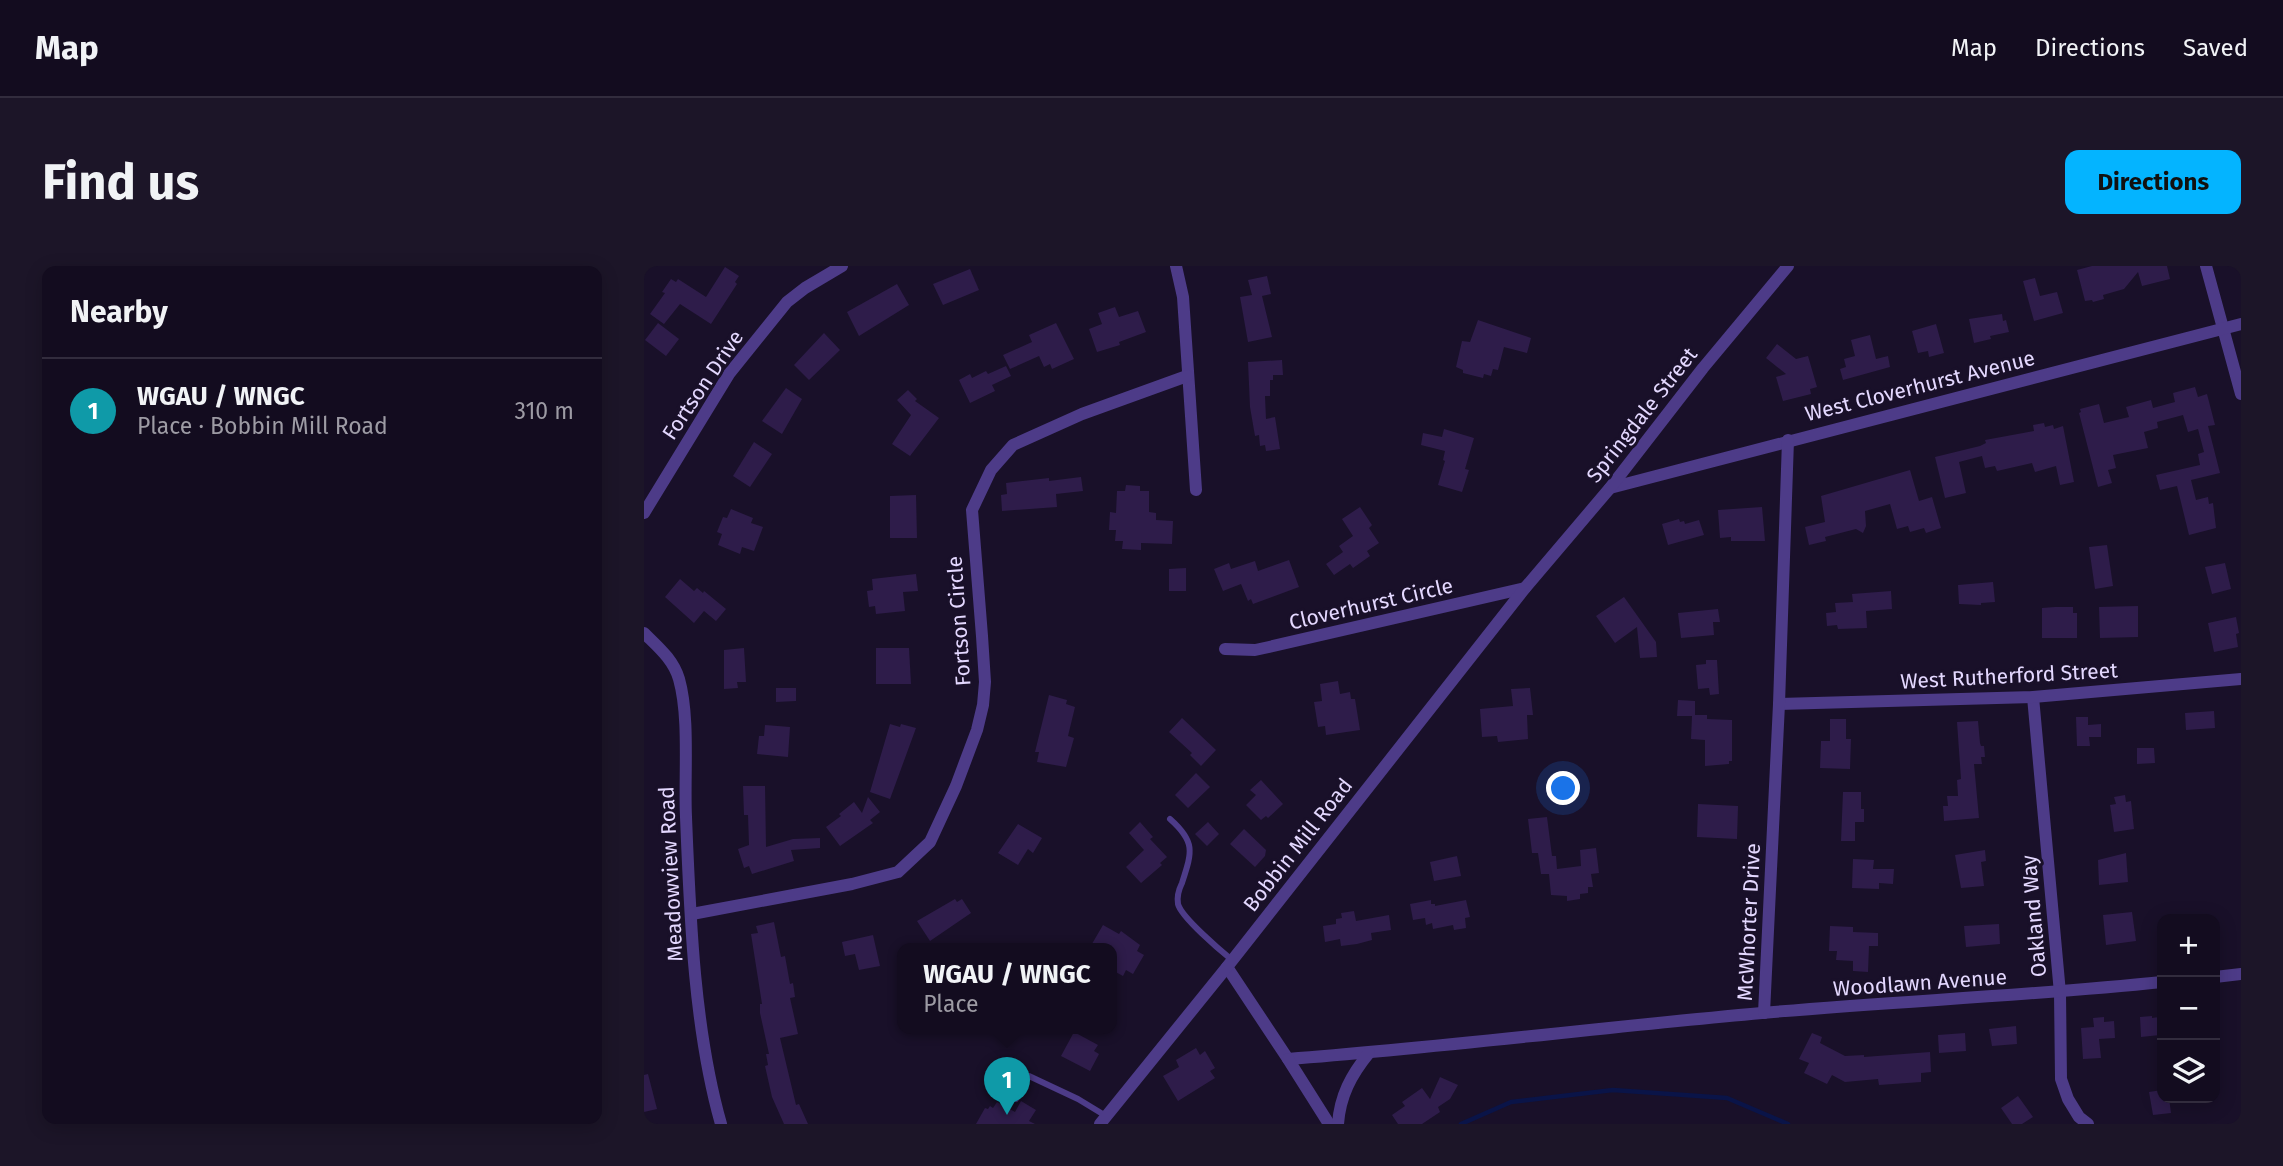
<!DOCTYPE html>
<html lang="en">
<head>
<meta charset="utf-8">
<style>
  :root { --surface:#130c1f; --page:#1c1528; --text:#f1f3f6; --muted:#9d9ba4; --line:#322c3d; --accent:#04b4ff }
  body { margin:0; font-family:"Fira Sans",sans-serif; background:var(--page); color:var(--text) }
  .controls { position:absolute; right:21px; bottom:21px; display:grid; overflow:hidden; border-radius:14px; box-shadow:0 4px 18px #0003 }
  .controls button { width:63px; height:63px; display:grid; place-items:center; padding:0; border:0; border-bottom:2px solid var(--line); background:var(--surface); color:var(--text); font:35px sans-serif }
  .you { position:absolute; left:920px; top:523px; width:24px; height:24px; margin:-18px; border:5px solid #fff; border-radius:50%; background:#1a73e8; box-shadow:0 0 0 10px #1a73e833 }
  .badge { display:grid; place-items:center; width:46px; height:46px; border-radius:50%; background:var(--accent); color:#fff; font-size:23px; font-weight:700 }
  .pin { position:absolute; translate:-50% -58px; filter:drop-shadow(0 2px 4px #0008) }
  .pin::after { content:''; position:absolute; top:37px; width:24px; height:21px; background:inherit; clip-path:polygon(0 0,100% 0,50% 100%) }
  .popup { position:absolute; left:253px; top:677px; width:220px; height:91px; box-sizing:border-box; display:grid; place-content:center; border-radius:14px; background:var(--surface); filter:drop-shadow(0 2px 5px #0005); font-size:23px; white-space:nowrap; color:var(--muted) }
  .popup b { font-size:26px; color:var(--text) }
  .popup::after { content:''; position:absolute; left:50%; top:100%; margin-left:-14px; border:14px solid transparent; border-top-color:var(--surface) }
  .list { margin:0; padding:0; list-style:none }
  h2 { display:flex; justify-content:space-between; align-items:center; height:91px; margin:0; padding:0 28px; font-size:30px }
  h2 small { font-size:23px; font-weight:400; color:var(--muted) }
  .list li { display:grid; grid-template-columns:46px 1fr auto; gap:21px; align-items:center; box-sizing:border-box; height:105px; padding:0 28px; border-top:2px solid var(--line) }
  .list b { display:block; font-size:26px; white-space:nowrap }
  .list p { margin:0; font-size:23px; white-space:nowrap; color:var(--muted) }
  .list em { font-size:23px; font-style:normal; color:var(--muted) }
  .icon { flex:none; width:38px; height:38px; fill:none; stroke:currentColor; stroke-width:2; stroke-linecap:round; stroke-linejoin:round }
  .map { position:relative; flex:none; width:1597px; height:858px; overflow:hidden; border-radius:14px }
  header { display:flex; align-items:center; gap:42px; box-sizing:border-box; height:98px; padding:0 35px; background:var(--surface); border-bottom:2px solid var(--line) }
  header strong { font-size:33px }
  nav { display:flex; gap:38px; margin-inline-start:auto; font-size:24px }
  .intro { display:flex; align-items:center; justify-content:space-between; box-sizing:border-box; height:168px; padding:0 42px }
  h1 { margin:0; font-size:49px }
  .button { padding:18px 32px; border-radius:14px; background:var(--accent); color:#111; font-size:24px; font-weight:700 }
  main { display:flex; gap:42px; padding:0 42px }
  aside { flex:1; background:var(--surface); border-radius:14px; box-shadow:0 4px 18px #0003 }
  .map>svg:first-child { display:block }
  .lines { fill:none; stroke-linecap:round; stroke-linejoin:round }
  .stream { stroke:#0a1448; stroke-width:4.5 }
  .building { fill:#2e1c4a }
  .lane { stroke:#4d3b88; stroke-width:6 }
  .street { stroke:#4d3b88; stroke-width:12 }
  .labels { text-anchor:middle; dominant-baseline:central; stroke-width:6; stroke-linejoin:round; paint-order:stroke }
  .street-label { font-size:21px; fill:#e4d8ff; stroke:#191029 }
</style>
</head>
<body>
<header>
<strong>Map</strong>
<nav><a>Map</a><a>Directions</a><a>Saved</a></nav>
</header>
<div class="intro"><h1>Find us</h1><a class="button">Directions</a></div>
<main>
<aside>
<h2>Nearby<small></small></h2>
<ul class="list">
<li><span class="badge" style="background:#0f9aa8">1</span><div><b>WGAU / WNGC</b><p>Place · Bobbin Mill Road</p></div><em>310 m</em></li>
</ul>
</aside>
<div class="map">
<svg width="1597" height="858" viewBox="0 0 1597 858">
  <rect width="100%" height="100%" fill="#191029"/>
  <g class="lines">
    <path class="stream" d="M817,858L867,836L969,824L1083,832L1144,858"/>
  </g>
  <g class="building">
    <path d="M1448,0H1523L1526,13L1498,20L1494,6L1480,23L1459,29L1460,33L1449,36L1448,34L1441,35L1433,4Z"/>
    <path d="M81,1L95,10L91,16L93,18L67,58L36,38L20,58L6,48L21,27L18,26L27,13L32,16L34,13L62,31Z"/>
    <path d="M326,3L335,24L299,39L289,18Z"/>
    <path d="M623,10L627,28L618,30L628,71L604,76L596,31L608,29L604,14Z"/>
    <path d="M1391,12L1396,30L1413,26L1419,47L1390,55L1379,15Z"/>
    <path d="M253,18L265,39L215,70L203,46Z"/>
    <path d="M471,41L475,51L494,45L502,66L475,76L476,79L453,86L445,63L458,58L454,47Z"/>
    <path d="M1358,48L1359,55L1362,54L1365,66L1346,70L1347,73L1330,77L1325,53Z"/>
    <path d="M834,54L887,72L883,87L860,81L854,104L849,103L847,110L840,108L839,112L819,107V104L812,101L818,75L826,76Z"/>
    <path d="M14,57L35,73L22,90L1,74Z"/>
    <path d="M412,57L430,93L408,103L406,98L400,101L395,90L366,103L359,89L388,76L385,69Z"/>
    <path d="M1292,58L1300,87L1285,91L1284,85L1274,87L1268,65Z"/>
    <path d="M180,67L196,84L165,114L150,99Z"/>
    <path d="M1226,69L1232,93L1244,90L1246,101L1199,114L1196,103L1202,101L1200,93L1211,90L1207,74Z"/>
    <path d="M1133,78L1152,93L1164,90L1173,121L1166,123L1167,128L1139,135L1132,111L1142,108L1122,92Z"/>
    <path d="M638,94L639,109H629V114H626V130H621L622,153L631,151L636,183L622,185L621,179L616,180L615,169L611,170L606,141L604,96Z"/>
    <path d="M362,100L367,110L348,119L351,125L326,137L315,114L326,108L328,112L342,105L344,108Z"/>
    <path d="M1551,121L1554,131L1563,128L1571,159L1564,160L1576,207L1547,214L1552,234L1564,231L1565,238L1569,237L1572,262L1545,269L1533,220L1516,224L1512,209L1556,199L1554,188L1560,186L1554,163L1544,166L1539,149L1513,156L1514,162L1500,166L1504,182L1469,189L1472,202L1464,204L1468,217L1454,221L1435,147L1437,146L1436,143L1455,138L1460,157L1485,151L1482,141L1507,134L1509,142L1531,136L1529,127Z"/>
    <path d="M142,122L158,133L138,168L118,155Z"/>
    <path d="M264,124L273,133L271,135L295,152L266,190L248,178L267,149L253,134Z"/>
    <path d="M1400,157L1401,161L1409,159L1410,163L1419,160L1430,216L1416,219L1412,200L1391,206L1388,197L1353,205L1351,200L1341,202L1338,190L1315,196L1322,227L1301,232L1291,191L1336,180L1342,177L1341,174L1390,165L1389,159Z"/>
    <path d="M800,163L830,172L821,203L825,204L818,226L794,219L801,195L799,194L801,185L777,179L779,167L798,171Z"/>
    <path d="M110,176L128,188L106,221L89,210Z"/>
    <path d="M1266,204L1275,235L1288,231L1297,262L1282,267L1280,262L1266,266L1264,260L1253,263L1246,238L1221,245L1222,260L1219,267L1212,263L1181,271L1182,275L1165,279L1161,261L1181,256L1177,230Z"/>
    <path d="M437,211L439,225L412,228L413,241L358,245L357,229L363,228L362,217L405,212V215Z"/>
    <path d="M482,219L496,220V225H505V246L512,247V254L529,255L528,278L497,277V284L478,283L479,275H471L472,264H465L466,246L472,247L473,225H481Z"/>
    <path d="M272,229L273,272H246V230Z"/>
    <path d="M716,241L728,259L725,262L735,277L723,285L726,290L709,302L706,298L690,309L682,298L699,286L695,280L709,270L698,253Z"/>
    <path d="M1118,241L1121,275H1087V271L1076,272L1074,244Z"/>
    <path d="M87,243L109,252L107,257L119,261L110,285L98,281L96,288L74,279L78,268L73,266L79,251L83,252Z"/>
    <path d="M1035,253L1036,256L1040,255L1041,258L1055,254L1060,269L1024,279L1018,258Z"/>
    <path d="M1463,279L1469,320L1451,323L1445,281Z"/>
    <path d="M645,294L655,321L609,338L607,333L604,335L597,318L579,325L570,303L585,297L587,303L611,295L614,305Z"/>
    <path d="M1581,297L1587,323L1568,328L1561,301Z"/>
    <path d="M542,302V325H525V303Z"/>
    <path d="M272,308L274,325L259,326L261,345L232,348L231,340L225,341L223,325L229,324L228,313Z"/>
    <path d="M36,313L50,325L53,322L59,327L60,325L82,343L72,355L60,345L50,357L21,331Z"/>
    <path d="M1349,316L1351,336L1337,337V339L1315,338L1314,319Z"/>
    <path d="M1247,325L1248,343L1222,345L1223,362L1194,363L1193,359L1183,360L1182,347L1192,346L1191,337L1209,336L1208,328Z"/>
    <path d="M980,331L1012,376L1013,391L996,392L993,361L971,377L952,350Z"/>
    <path d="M1494,340V371L1456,372L1455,341Z"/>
    <path d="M1411,341H1429V347H1433V372H1398V342Z"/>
    <path d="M1074,343L1076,356H1069L1070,369L1037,372L1034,347Z"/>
    <path d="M1592,351L1595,367L1592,368L1594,381L1570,386L1564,357Z"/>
    <path d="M100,382L102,416H93L94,422L80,423V384Z"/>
    <path d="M232,382H265L267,418H232Z"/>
    <path d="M1062,394H1073L1075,428L1066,429L1065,422L1054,423L1052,399L1062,398Z"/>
    <path d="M694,415L696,428L706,426L707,433H711L716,464L682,469L681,460L674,461L670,436L678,435L676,418Z"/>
    <path d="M132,422H152V435L132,436Z"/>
    <path d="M886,422L889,449H883L884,473L854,476L853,470L838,471L836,443L869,440L867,423Z"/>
    <path d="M405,429L423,434L422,438L431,441L424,470L430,472L422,501L393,496L395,486H391Z"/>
    <path d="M1034,434L1051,435V449H1063V453L1088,454V495H1085V498L1061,500V474L1047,473L1048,450H1033Z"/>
    <path d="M1570,445L1571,462L1542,464L1541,447Z"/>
    <path d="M1432,451H1444V459L1457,458V471H1445L1446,480H1433Z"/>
    <path d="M538,452L572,484L557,500L546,489L548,487L525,466Z"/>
    <path d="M1186,453H1202V473H1207L1206,503L1176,502L1177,475H1186Z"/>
    <path d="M1334,455L1336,477L1337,480H1340L1341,491H1337L1338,498H1330L1335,552L1300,555L1299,540H1304L1303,530H1314L1313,514L1317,513L1313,456Z"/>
    <path d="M246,458L256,461L257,458L272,462L246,533L226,526Z"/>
    <path d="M121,459L146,461L144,491L113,488L115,470H120Z"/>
    <path d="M1493,482H1510L1511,497L1493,498Z"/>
    <path d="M552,507L566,521L544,542L531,529Z"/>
    <path d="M617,514L639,538L624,552L622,550L617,554L602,539L612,529L606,524Z"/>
    <path d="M99,520H121L122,581L149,573L176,572V582L147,584L150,595L108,608L105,600L100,602L94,583L105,579L104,549H100Z"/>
    <path d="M1199,526H1217V543H1220V556H1211V575H1197Z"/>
    <path d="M1481,529L1482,536L1487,535L1490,563L1470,566L1466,539L1472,538L1470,531Z"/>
    <path d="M224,531L236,546L226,554L229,557L196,580L182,561L197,550L195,548L210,536L218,547Z"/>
    <path d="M1054,538L1094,540L1093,573L1053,571Z"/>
    <path d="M903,551L908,590H912L913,603L937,600L936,584L952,582L955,607L947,608L949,621H944V627L936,628V633L923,635V630L907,629L905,608H897L894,587H888L884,553Z"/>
    <path d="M496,556L509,571L506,573L523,591L516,597L518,599L497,617L482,601L500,584L485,567Z"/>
    <path d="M564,556L575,568L563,580L551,568Z"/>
    <path d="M374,558L398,572L389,587L384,583L374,599L354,587Z"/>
    <path d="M600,563L622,584L621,590L611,601L586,578Z"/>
    <path d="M1341,584L1342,595L1337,596L1340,620L1317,622L1311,589Z"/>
    <path d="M1482,587L1484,616L1455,619L1454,594Z"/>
    <path d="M813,590L817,610L790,615L786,596Z"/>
    <path d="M1209,593L1230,594L1229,603H1250L1249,618L1235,617V623L1208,622Z"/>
    <path d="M311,633L313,636L318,633L327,647L286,675L273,655Z"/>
    <path d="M787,634V638H791V640L822,634L826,651L821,652L822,662L810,664L809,659L789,663L788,657L782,659L781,652L769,654L766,638Z"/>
    <path d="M710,645L712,655L745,649L747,664L727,667L728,674L713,678L697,680L696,673L681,676L679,660L692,658V653L698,652L697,647Z"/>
    <path d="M1488,646L1492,675L1462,679L1459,649Z"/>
    <path d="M130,656L137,691L141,690L146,718L149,717L151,731L146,732L154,768L136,772L152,839L155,838L164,858H140L128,831L121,800L124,799L122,788H125L116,747V738H118L107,668L114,667L112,660Z"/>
    <path d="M1355,658L1356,678L1322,681L1320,660Z"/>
    <path d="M459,659L475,668L477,665L496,679L493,685L500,689L489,708L482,704L479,710L468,704V683H445Z"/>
    <path d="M1186,660L1209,661V666L1234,667V680H1225L1224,706L1209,705V695L1192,694L1193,685H1185Z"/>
    <path d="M229,669L236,700L215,704L211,688L201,690L198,676Z"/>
    <path d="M1508,750V752L1515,751L1516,769L1497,771L1496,751Z"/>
    <path d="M1460,751V756L1470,755L1471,772L1455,773L1457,792L1439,793L1437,762L1450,761L1449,752Z"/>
    <path d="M1372,760L1373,778L1348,780L1345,763Z"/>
    <path d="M430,766L454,779L450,785L455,788L446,805L417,790Z"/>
    <path d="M1168,767L1178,771L1176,777L1201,790L1220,789V791L1286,786L1287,806L1277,807V816L1235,819L1234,813L1201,816L1188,809L1183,818L1160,807L1165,797L1155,793Z"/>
    <path d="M1321,767L1322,785L1295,787L1294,769Z"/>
    <path d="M552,782L556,789L561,785L571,802L566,805L571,812L534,835L519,810L535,801L532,794Z"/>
    <path d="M4,808L13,843L0,846V809Z"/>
    <path d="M796,811L814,819L806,833L794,841L796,846L778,858H754L748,849L761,840L758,836L778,822L786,833Z"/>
    <path d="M1518,824V832H1525L1527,847L1509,849L1505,826Z"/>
    <path d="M1374,830L1389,851L1378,858H1368L1357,842Z"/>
    <path d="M377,835L392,844L385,855L391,858H332L341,842L344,843L346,840L349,842L353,836L371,846Z"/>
  </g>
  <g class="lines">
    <g class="lane">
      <path d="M526,553C552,576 548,586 538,617C535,623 533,632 534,638C537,651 577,685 588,694"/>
      <path d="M372,833L385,810L434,833L462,850"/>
    </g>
    <g class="street">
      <path d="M532,0L539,31L552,224"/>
      <path d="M1562,0L1597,128"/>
      <path d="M966,222L1597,58"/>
      <path d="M0,247L85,108L143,36L161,22L198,0"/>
      <path d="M0,367C14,381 29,393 35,413C46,452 40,510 42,551C46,651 50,763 77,858"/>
      <path d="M581,383L611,384L625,381L881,322"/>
      <path d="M1389,431L1416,727L1417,813L1424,833L1435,851L1444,858"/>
      <path d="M1135,438L1389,431L1597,413"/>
      <path d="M48,648L208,618L254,606L286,576L312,520L333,464L339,439L341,416L338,370L328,244L347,204L369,179L438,148L543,110"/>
      <path d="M583,701L644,793C802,781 960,761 1118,747C1251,735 1385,730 1518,716"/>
      <path d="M1571,711L1597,708"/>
      <path d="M1120,747L1135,438L1144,174"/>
      <path d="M644,793L685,858"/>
      <path d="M456,858L583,701L881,322L966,222L1059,102L1144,0"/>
      <path d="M694,858C696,830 707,809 725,787"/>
    </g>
  </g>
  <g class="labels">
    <g class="street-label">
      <text transform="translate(59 119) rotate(-56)">Fortson Drive</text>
      <text transform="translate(1276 120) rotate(-14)">West Cloverhurst Avenue</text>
      <text transform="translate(998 149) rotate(-52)">Springdale Street</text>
      <text transform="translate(727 338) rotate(-13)">Cloverhurst Circle</text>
      <text transform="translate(315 355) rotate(-94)">Fortson Circle</text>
      <text transform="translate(1365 410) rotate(-3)">West Rutherford Street</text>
      <text transform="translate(654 579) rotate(-52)">Bobbin Mill Road</text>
      <text transform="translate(27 608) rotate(-93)">Meadowview Road</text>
      <text transform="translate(1390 650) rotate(-95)">Oakland Way</text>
      <text transform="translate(1105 656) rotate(-87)">McWhorter Drive</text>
      <text transform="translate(1276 717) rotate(-4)">Woodlawn Avenue</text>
    </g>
  </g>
</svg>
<div class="controls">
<button>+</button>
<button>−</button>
<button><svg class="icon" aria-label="layers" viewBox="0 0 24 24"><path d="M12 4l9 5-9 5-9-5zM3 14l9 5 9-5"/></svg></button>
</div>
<div class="you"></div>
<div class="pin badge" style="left:363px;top:849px;background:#0f9aa8">1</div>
<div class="popup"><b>WGAU / WNGC</b>Place</div>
</div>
</main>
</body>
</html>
